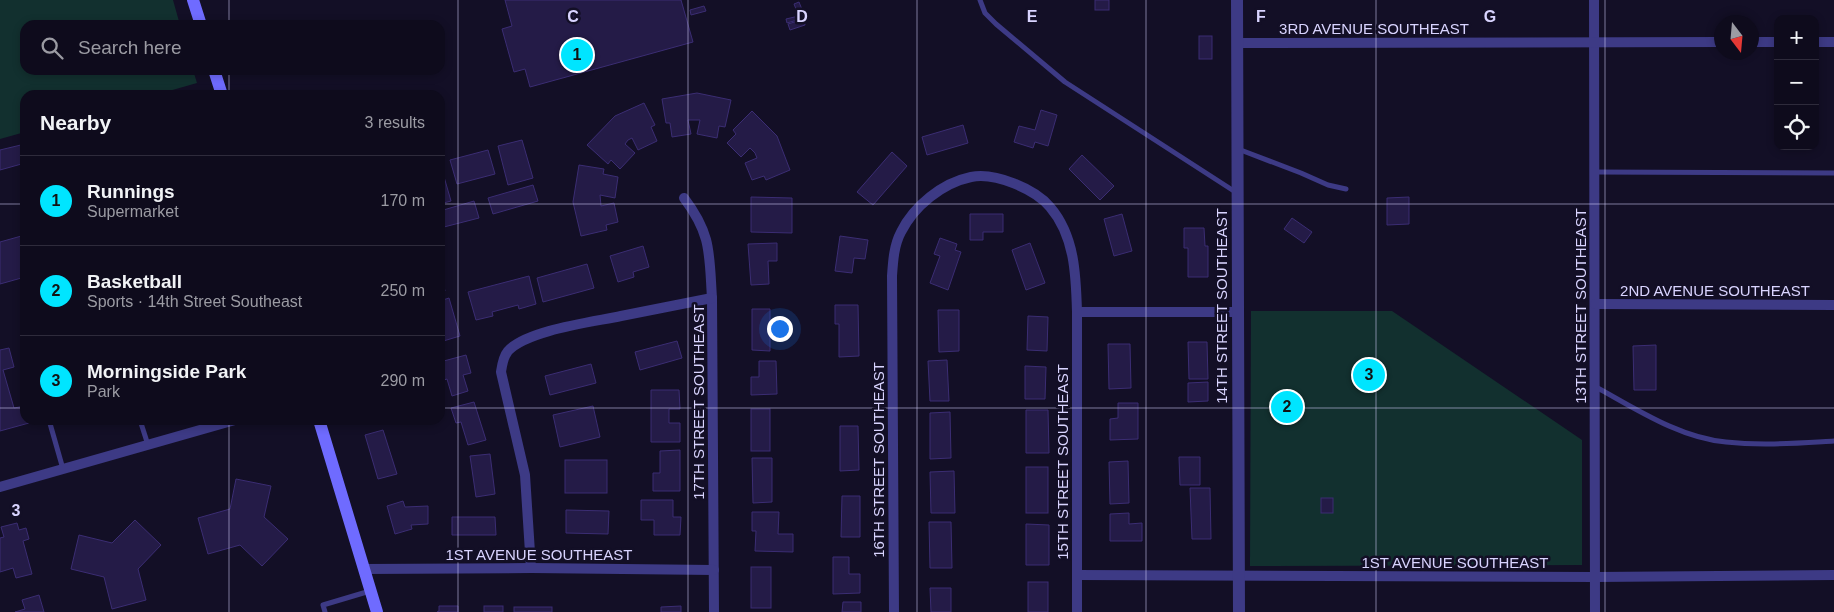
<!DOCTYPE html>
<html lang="en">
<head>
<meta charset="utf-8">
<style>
  :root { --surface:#0e0b1c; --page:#171425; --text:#f1f3f6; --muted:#9b9ba3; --line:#2e2b3b; --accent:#00e5ff }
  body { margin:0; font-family:Arial,sans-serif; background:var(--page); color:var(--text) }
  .controls { position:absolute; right:15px; top:15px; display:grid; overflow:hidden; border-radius:10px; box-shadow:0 2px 8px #0003 }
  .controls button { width:45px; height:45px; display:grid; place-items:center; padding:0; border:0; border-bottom:1px solid var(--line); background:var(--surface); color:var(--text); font:25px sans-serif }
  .compass { position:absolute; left:1714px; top:15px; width:45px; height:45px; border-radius:50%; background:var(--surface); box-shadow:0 2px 8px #0003; rotate:164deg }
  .you { position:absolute; left:779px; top:328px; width:18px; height:18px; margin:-12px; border:4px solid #fff; border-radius:50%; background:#1a73e8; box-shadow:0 0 0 8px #1a73e833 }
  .badge { display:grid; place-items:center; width:32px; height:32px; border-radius:50%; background:var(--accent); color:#111; font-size:16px; font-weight:700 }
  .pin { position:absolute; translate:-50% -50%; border:2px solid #fff; box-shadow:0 1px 5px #0006 }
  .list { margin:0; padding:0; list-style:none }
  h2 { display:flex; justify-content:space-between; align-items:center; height:65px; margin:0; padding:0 20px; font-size:21px }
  h2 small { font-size:16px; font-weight:400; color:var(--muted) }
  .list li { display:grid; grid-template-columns:32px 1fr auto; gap:15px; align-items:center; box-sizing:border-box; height:90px; padding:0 20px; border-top:1px solid var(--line) }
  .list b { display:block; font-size:19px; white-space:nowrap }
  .list p { margin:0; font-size:16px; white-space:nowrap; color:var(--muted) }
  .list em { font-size:16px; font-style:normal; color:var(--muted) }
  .icon { flex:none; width:28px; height:28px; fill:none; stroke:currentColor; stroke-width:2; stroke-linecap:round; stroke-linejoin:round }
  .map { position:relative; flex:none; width:1834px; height:612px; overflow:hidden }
  .search { position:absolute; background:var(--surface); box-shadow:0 2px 8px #0003; left:20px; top:20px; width:425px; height:55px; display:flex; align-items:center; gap:12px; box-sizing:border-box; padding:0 18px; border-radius:15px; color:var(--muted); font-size:19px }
  .panel { position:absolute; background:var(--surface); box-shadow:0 2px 8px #0003; left:20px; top:90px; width:425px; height:335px; border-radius:15px }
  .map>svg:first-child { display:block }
  .green { fill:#12302f }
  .building { fill:#241b47; stroke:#3b2d73 }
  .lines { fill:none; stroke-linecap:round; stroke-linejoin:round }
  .service { stroke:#3d3a85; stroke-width:5 }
  .minor { stroke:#3d3a85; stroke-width:10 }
  .tertiary { stroke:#3d3a85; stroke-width:12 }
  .secondary { stroke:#6f6bff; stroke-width:12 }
  .grid { fill:none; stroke:#d9d4ff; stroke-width:1; stroke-opacity:0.55 }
  .labels { text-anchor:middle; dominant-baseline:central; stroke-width:5; stroke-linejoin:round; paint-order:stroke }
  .street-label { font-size:15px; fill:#d9d4ff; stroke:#130f26 }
  .grid-label { font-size:16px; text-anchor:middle; font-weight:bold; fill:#d9d4ff; stroke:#130f26; stroke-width:5; stroke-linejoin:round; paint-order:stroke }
</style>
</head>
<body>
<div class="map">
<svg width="1834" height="612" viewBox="0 0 1834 612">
  <rect width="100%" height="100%" fill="#130f26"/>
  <g class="green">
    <path d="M0,0H173L180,25H25V70H193L197,83L155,95H25V132L0,139Z"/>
    <path d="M1251,311H1392L1582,440V565L1250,566Z"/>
  </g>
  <g class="building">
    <path d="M505,0H681L693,42L530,87L525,69L514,72L502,29L512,26Z"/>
    <rect x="1095" y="0" width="14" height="10"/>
    <path d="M799,2L803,12L798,14L794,4Z"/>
    <path d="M704,6L706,11L691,15L690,10Z"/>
    <path d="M803,15L804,18L787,23L786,19Z"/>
    <path d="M804,19L805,25L790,30L788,24Z"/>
    <rect x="1199" y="36" width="13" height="23"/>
    <path d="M697,93L731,100L725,127L719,126L717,138L697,134L700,120H688L691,134L672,137L670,123H666L662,99Z"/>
    <path d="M644,103L655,125L651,127L657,141L638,150L632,138L628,140L625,144L635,153L620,169L611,160L608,164L587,145L615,116Z"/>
    <path d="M1041,110L1057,115L1048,146L1035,142L1033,148L1014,142L1019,126L1035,130Z"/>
    <path d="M752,111L777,136L790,170L766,180L764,176L752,180L745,163L757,158L755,153L750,148L741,157L727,143L736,134L733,130Z"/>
    <path d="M963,125L968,143L927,155L922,137Z"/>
    <path d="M522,140L533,178L508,185L498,146Z"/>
    <path d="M25,144V163L0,170V150Z"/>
    <path d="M488,150L495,174L457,184L450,160Z"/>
    <path d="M892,152L907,166L873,205L857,192Z"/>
    <path d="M1082,155L1114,186L1100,200L1069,169Z"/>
    <path d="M440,163L451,201L440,204Z"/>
    <path d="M579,165L604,169L603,174L618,177L615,198L600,195L601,206L614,203L618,222L606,225L607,230L581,236L573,202Z"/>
    <path d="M533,185L538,201L493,214L488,198Z"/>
    <path d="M751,197L792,198V233L751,232Z"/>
    <path d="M1409,197V224L1387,225V198Z"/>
    <path d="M474,201L479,218L440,228V211Z"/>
    <path d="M970,214H1003V232H983V240H970Z"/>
    <path d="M1122,214L1132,251L1114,256L1104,219Z"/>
    <path d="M1292,218L1312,232L1304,243L1284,229Z"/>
    <path d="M1184,228H1204L1205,246H1208V277H1188V248H1184Z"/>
    <path d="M25,235V277L0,284V242Z"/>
    <path d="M840,236L868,240L865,259L854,258L852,273L835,271Z"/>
    <path d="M940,238L957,244L955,250L961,252L948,290L930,283L940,256L934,254Z"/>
    <path d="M777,243V261H768L769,284L751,285L748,244Z"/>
    <path d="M1030,243L1045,283L1026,290L1012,250Z"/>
    <path d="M643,246L649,267L633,272L634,277L618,282L610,256Z"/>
    <path d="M587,264L594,288L543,302L537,278Z"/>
    <path d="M441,275L445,291L440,293V276Z"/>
    <path d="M529,276L536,304L519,309L518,305L492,312L493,316L476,320L468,292Z"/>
    <path d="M449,298L460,336L440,342V301Z"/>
    <path d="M835,305H858L859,356L839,357V324H835Z"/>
    <path d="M752,309H770V351L752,350Z"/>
    <path d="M938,310H959V351L939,352Z"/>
    <path d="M1028,316L1048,317L1047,351L1027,350Z"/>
    <path d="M677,341L682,358L640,370L635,352Z"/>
    <path d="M1188,342H1207L1208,379H1189Z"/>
    <path d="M1108,344H1130L1131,388L1109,389Z"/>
    <path d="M1656,345V390H1634L1633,346Z"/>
    <path d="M9,348L14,367L3,370L14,408L25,406V420H29V423L0,431V350Z"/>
    <path d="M466,355L471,373L463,375L468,391L452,396L447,379L444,380L440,362Z"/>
    <path d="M947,360L949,401H930L928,361Z"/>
    <path d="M759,361H776L777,394L751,395V377H759Z"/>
    <path d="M591,364L596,383L550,395L545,376Z"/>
    <path d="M1025,366L1046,367L1045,399H1025Z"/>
    <path d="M1208,382V401L1188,402V383Z"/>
    <path d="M651,390H679L680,409H669V423H680V442H651Z"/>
    <path d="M474,402L486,440L468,445L461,422L456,423L451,408Z"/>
    <path d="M1118,403H1138V439L1110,440V419L1118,418Z"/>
    <path d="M593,406L600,437L560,447L553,415Z"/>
    <rect x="751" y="409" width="19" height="42"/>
    <path d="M1026,410H1048L1049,453H1026Z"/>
    <path d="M950,412L951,458L930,459V413Z"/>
    <path d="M840,426H858L859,470L840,471Z"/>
    <path d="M383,430L397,474L378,479L365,435Z"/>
    <path d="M680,450V491H653V473H660V451Z"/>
    <path d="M490,454L495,494L476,497L470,456Z"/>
    <path d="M1179,457H1200V485H1180Z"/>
    <path d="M752,458H772V502L753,503Z"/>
    <rect x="565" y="460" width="42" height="33"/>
    <path d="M1128,461L1129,503L1110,504L1109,462Z"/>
    <rect x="1026" y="467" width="22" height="46"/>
    <path d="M954,471L955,513H931L930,472Z"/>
    <path d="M236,479L271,486L264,517L288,539L262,566L240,545L208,554L198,518L230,509Z"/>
    <path d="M1190,488H1210L1211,539H1192Z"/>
    <path d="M842,496H860V537H841Z"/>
    <rect x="1321" y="498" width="12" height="15"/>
    <path d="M641,500H673V517H681L680,535H654V520H641Z"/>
    <path d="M403,501L405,507L428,506V524L411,525L412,529L395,534L387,506Z"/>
    <path d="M566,510L609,511L608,534L566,533Z"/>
    <path d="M752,512H779L778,534H793V552L755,551L756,531H752Z"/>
    <path d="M1129,513V524L1142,523V541H1110V514Z"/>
    <path d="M452,517H495L496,535H452Z"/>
    <path d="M135,520L161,545L138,569L146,600L112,609L104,577L71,569L79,535L112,543Z"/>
    <path d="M929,522H951L952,568H930Z"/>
    <path d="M17,523L19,530L26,528L29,539L23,541L32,574L16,578L13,568L0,572V538L4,537L1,527Z"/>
    <path d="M1026,524L1049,525V565H1026Z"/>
    <path d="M833,557H849V574H860V593L833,594Z"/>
    <rect x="751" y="567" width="20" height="41"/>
    <rect x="1028" y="582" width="20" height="30"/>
    <path d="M930,588H951V612H931Z"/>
    <path d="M39,595L44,612H15L25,609L22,600Z"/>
    <path d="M843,602H861V612H842Z"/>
    <path d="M439,606H458V612H437L439,611Z"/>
    <rect x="484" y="606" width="19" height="6"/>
    <path d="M681,606V612H661V607Z"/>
    <rect x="514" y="607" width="38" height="5"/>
  </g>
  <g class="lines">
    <g class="service">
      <path d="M980,0L985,13L996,24L1065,82L1237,193"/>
      <path d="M1238,149L1301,173L1328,185L1346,189"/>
      <path d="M1595,172L1834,173"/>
      <path d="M1596,387C1636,409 1680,438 1726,442C1762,446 1799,443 1834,441"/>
      <path d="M49,420L63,469"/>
      <path d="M140,420L148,445"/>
      <path d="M325,612L323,605L370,591"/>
    </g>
    <g class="minor">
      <path d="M1594,0L1595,612"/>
      <path d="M1752,42H1778"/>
      <path d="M1815,42H1834"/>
      <path d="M1237,43L1722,42"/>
      <path d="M684,198C712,235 709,254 712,298L714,612"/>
      <path d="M1595,304L1834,305"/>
      <path d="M1077,312H1237"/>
      <path d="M0,487L235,420"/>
      <path d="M531,568L525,475L501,372C502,365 503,357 508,351C527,330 593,322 621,316C652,310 682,304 712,298"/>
      <path d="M364,569L531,568L714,570"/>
      <path d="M1077,575L1596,577L1834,575"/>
      <path d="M894,612L892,276C893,261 894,245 901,232C914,206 942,183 971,177C995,172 1035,189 1050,207C1075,236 1076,276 1077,312V612"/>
    </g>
    <path class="tertiary" d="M1237,0L1239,612"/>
    <g class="secondary">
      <path d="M193,0L201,25"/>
      <path d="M214,70L222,95"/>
      <path d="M319,420L377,612"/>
    </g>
  </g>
  <path class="grid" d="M229,0V25M458,0V612M688,0V612M917,0V612M1146,0V612M1376,0V612M1605,0V612M229,70V95M0,204H25M440,204H1834M0,408H25M440,408H1834M229,420V612"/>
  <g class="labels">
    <g class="street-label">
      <text x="1374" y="28">3RD AVENUE SOUTHEAST</text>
      <text x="1715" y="290">2ND AVENUE SOUTHEAST</text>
      <text transform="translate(1221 306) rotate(-90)">14TH STREET SOUTHEAST</text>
      <text transform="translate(1580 306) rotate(-90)">13TH STREET SOUTHEAST</text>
      <text transform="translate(698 402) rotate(-90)">17TH STREET SOUTHEAST</text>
      <text transform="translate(878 460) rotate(-90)">16TH STREET SOUTHEAST</text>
      <text transform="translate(1062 462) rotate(-90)">15TH STREET SOUTHEAST</text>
      <text x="539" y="554">1ST AVENUE SOUTHEAST</text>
      <text x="1455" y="562">1ST AVENUE SOUTHEAST</text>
    </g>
  </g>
  <g class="grid-label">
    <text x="573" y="22">C</text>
    <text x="802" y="22">D</text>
    <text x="1032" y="22">E</text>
    <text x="1261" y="22">F</text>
    <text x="1490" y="22">G</text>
    <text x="16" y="516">3</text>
  </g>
</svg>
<div class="controls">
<button>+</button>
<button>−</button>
<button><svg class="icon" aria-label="locate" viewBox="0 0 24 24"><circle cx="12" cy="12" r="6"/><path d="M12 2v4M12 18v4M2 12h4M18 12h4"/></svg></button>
</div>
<svg class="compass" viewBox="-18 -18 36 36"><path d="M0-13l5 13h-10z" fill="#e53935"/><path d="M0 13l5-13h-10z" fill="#9b9ba3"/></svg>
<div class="you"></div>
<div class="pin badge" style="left:577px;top:55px">1</div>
<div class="pin badge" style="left:1287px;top:407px">2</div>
<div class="pin badge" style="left:1369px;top:375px">3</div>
<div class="search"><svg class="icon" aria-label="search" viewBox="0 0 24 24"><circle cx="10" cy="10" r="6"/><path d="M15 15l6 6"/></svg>Search here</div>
<section class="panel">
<h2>Nearby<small>3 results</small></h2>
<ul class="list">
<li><span class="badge">1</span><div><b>Runnings</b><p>Supermarket</p></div><em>170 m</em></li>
<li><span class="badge">2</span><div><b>Basketball</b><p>Sports · 14th Street Southeast</p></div><em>250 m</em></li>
<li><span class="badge">3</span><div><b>Morningside Park</b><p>Park</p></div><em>290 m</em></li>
</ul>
</section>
</div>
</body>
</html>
